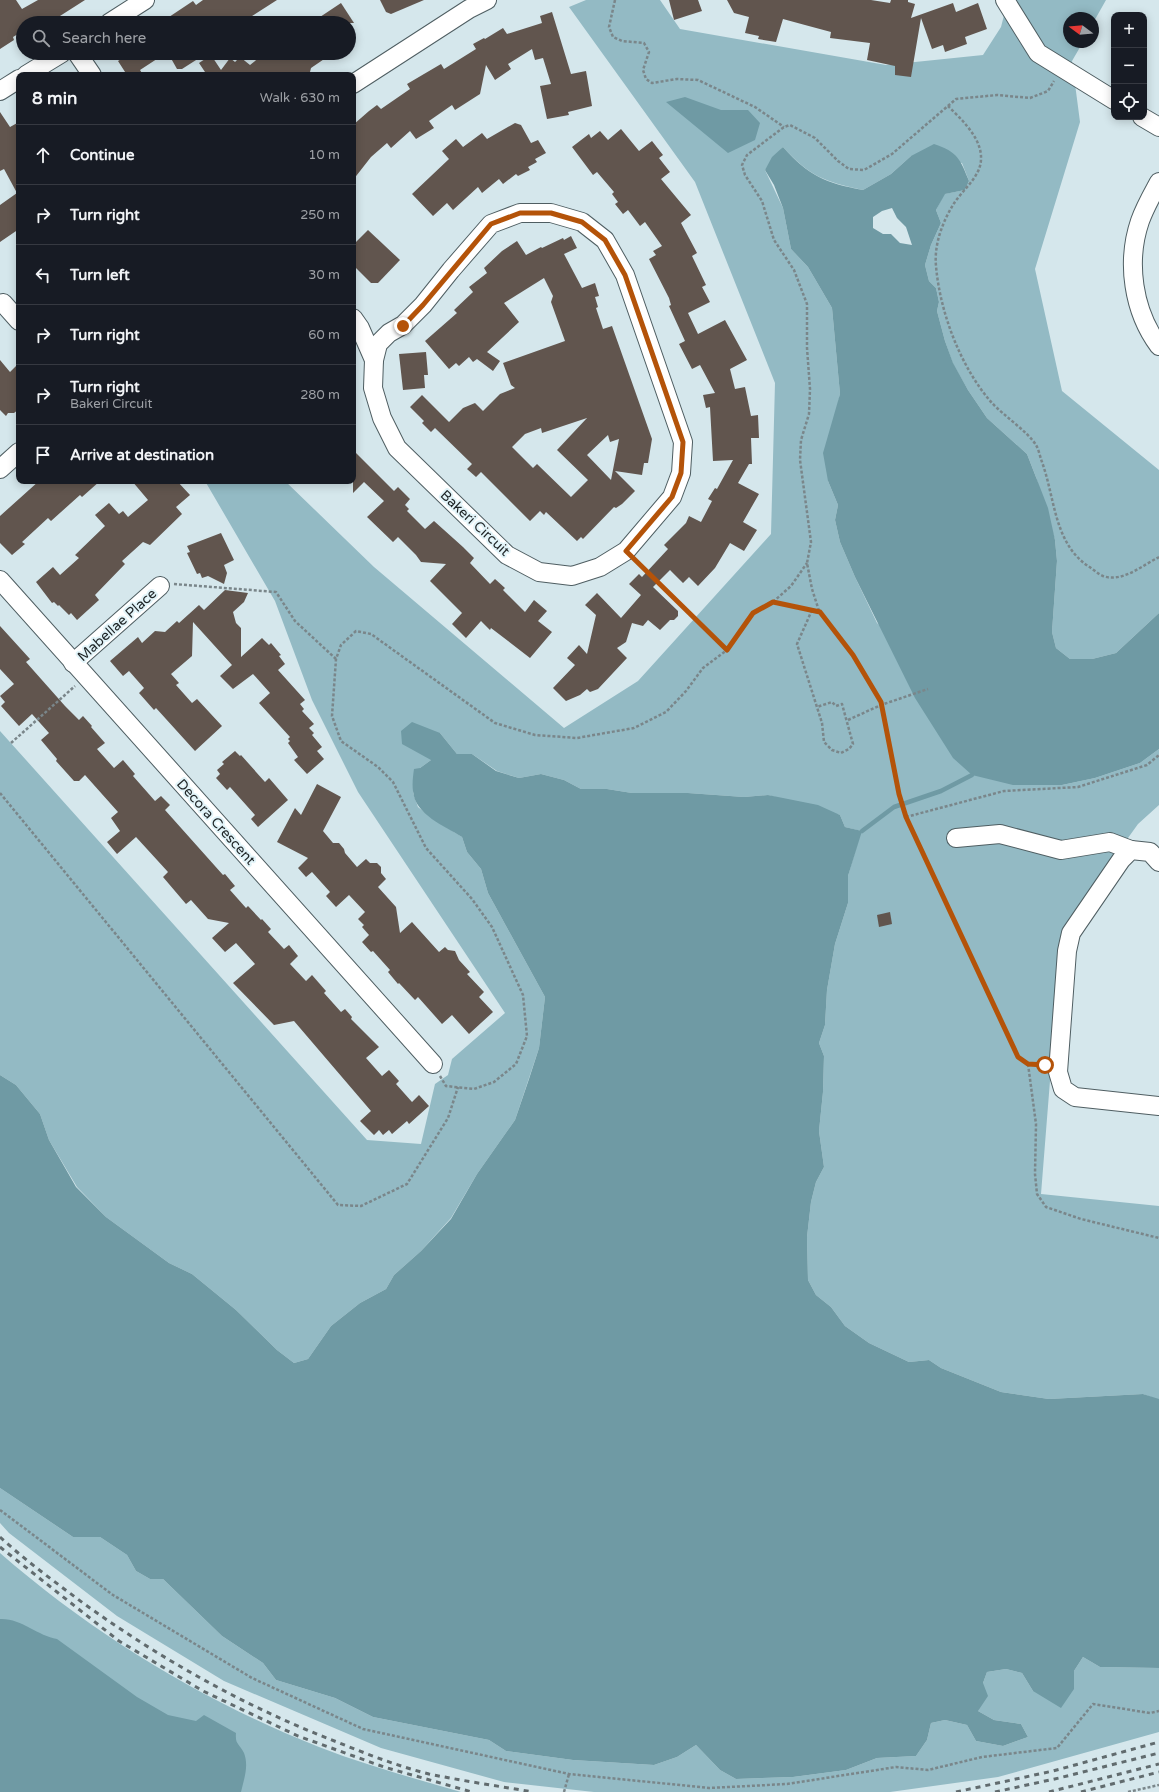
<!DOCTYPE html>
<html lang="en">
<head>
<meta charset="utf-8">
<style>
  :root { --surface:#171b24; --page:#20242c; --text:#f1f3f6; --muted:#9ea1a6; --line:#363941 }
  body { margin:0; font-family:"Varela Round",sans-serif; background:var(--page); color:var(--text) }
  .controls { position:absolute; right:12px; top:12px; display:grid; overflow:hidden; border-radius:8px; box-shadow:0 2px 10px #0003 }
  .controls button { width:36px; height:36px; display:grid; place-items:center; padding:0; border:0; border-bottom:1px solid var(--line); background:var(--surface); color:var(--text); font:20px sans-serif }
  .compass { position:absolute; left:1063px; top:12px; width:36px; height:36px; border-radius:50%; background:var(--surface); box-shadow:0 2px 10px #0003; rotate:286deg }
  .stop { position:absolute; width:12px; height:12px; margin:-9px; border:3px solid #b45309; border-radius:50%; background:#fff }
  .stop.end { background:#b45309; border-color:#fff; box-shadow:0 1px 4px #0008 }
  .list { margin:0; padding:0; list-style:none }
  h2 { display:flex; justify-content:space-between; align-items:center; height:52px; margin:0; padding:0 16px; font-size:17px }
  h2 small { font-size:13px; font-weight:400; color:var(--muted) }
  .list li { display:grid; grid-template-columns:26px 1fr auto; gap:12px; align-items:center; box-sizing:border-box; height:60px; padding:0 16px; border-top:1px solid var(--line) }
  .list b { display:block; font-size:15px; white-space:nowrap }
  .list p { margin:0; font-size:13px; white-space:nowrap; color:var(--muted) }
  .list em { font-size:13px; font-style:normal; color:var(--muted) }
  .icon { flex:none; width:22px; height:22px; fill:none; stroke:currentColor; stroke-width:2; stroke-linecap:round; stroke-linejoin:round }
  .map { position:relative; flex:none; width:1159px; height:1792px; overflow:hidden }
  .search { position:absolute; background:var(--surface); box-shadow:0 2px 10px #0003; left:16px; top:16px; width:340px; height:44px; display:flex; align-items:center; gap:10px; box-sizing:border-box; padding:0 14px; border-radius:22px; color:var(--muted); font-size:15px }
  .panel { position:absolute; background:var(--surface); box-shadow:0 2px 10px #0003; left:16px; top:72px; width:340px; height:412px; border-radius:8px }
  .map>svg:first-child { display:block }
  .green { fill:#93bac4 }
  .water { fill:#6f9aa4; fill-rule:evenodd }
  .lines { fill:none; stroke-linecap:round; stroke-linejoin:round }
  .stream { stroke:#6f9aa4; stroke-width:4.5 }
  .building { fill:#61554e; fill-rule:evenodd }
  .minor-casing { stroke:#4f5e62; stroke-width:20 }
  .path { stroke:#7a868a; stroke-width:2.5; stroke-dasharray:3 2; stroke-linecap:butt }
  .minor { stroke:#fff; stroke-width:18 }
  .rail { stroke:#616b6e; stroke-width:3; stroke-dasharray:5 5; stroke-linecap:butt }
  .route { stroke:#b45309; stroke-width:5 }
  .labels { text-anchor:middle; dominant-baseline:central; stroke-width:4; stroke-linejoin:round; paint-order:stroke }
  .street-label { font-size:14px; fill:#1e2426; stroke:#e2f4f9 }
</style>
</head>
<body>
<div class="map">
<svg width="1159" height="1792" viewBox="0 0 1159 1792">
  <rect width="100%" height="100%" fill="#d5e7ec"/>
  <g class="green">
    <path d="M586,0H660L680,29L886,65L983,55L1001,27L1008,0H1106L1093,23V18H1069V42H1083L1072,61L1080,122L1035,269L1062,391L1159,470V613L1116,653L1092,659H1070L1056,648L1052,632L1057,561L1055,540L1036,477L1027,454L987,418L968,390L953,364L945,341L937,311L939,302L936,288L929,281L925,265L931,245L941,223L936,210L944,194L965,190L969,181L962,163L911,156L891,174L863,190C825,182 809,176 783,147L765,170L783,208L791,249L808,267L832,308L840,394L835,418L828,481L838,505L835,520L840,542L855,577L877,623L1062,785L1095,778L1140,763L1159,749V805L1138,824L1062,930L1041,1194L1159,1206V1400L1143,1394L1049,1399L1001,1392L941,1368L929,1360L909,1362L869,1343L845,1326L831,1307L816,1295L808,1280L807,1237L811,1202L816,1182L824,1167L819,1131L823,1092L824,1056L819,1043L825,1025L827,990L835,944L848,903V876L861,831L845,827L840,815L768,795L744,797L688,793H632L607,789H581L564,780L541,774L519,778L497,771L472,754H457L440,733L431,760L420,768L413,793L418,807L433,819L462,837L467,852L481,869L488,893L545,997L539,1048L515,1120L477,1174L451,1218L421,1251L394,1275L386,1289L360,1303L331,1326L308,1359L294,1363L277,1350L236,1310L192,1274L169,1263L106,1217L77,1187L49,1140L40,1114L16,1085L0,1075V731L367,1140L421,1144L435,1084L448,1075L452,1059L505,1013L358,792L312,700L275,601L205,481H285L374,567L564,728L638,681L771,534L775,383L695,182L569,7Z"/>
    <path d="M0,1488L73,1537H100L127,1555L136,1571L150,1579H163L222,1636L263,1663L276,1680L335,1698L373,1717L489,1740L506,1751L573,1760L654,1765L677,1757L696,1745L720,1770L736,1779L793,1777L846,1770L877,1758L916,1756L927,1740L931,1723L945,1720L967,1725L976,1741L1003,1746L1028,1737L1021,1724L994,1720L978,1711L983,1683L987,1672L1006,1669L1022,1673L1033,1691L1074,1689V1671L1083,1657L1100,1667L1159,1668V1732L998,1777L890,1792H594L504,1782L381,1748L224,1681L117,1616L9,1533L0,1523Z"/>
    <path d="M0,1553C94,1635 203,1701 319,1747C365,1765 413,1778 461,1792H0Z"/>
  </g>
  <g class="water">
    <path d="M685,97L721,110H748L760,123L755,140L728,153L666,102Z"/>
    <path d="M934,144C958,152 960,159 969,181L965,190L945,194L936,210L941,223L931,245L925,265L929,281L936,288L939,302L937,311L945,341L953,363L968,390L987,418L1027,454L1048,508L1055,540L1057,561L1052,632L1056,648L1070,659H1092L1116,653L1159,613V749L1140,763L1095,778L1062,785H1013L972,775L953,758L915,698L855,577L840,542L835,520L838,505L828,481L823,453L840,394L832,308L808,267L791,249L783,208L774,185L765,170L772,157L783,147C809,176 825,183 863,190L891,174L911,156ZM892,208L897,218L906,227L912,245L900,243L891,234H883L873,228V217L882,211Z"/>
    <path d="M412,722L440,733L457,754H472L496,771L519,778L541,774L564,780L581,789H607L632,793H688L744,797L768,795L818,805L840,815L845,827L862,831L848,876V903L835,944L827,990L825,1025L819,1043L824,1056L823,1092L819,1131L824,1167L816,1182L811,1202L807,1237L808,1280L816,1295L831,1307L845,1326L869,1343L909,1362L929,1360L941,1368L1001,1392L1049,1399L1143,1394L1159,1399V1668L1100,1667L1083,1657L1074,1671V1689L1061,1708L1033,1691L1022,1673L1006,1669L987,1672L983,1683L988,1696L978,1711L994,1720L1021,1724L1028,1737L1003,1746L976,1741L967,1725L945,1720L931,1723L927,1740L916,1756L877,1758L846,1770L793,1777L736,1779L720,1770L696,1745L677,1757L654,1765L573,1760L506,1751L489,1740L373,1717L335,1698L276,1680L263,1663L222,1636L163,1579H150L136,1571L127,1555L100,1537H73L0,1488V1075L16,1085L40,1114L49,1140L76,1187L106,1217L169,1263L192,1274L236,1310L277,1350L294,1363L308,1359L331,1326L360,1303L386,1289L394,1275L421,1251L451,1219L477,1174L515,1120L529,1079L539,1048L545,997L488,893L481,869L467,852L462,837C445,826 415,815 413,791C412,784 413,776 414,769L420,768L431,760L402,744L401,731Z"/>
    <path d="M0,1619C21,1618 38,1636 57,1639L137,1697L168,1715L196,1721L204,1715L236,1733C235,1745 239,1743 244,1753C249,1766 244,1779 241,1792H0Z"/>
  </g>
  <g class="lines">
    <path class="stream" d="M862,831L894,807L941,791L972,775"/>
  </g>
  <g class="building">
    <path d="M0,0H16L22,9L38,0H85L49,23H23V31L13,37L14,40L0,49Z"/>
    <path d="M203,0H277L241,23H160L193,1L196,5Z"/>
    <path d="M380,0H424L391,14L386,12Z"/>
    <path d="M669,0H698L702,11L674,20Z"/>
    <path d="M727,0H871L890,3L891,0H908V2L915,4L911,18L953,3L956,12L978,3L987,29L965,37L967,44L945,52L943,45L932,49L921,18L911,77L895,75V66L867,60L870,43L830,38L831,32L805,25L783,19L776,42L758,39L759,36L745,33L749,17L734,13Z"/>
    <path d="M341,3L354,23H311Z"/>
    <path d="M552,12L571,74L586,71L592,106L568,112L569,115L547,119L540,86L551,84L543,58L535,60L532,49L508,64L511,69L495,80L486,65L480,94L455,110L452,105L429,121L434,128L416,139L410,131L391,148L387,143L371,157L353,180V125L369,111L377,105L381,109L410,89L407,84L441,64L444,69L476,49L473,44L484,38L485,39L503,28L507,34L542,23L540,16Z"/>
    <path d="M120,53H166L140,70L143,75H127L118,61L123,58Z"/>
    <path d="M168,53H207L182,69H177Z"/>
    <path d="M265,53H333L311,68L310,72L306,75H207L199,63L211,55L221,70L230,58L235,62L240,57L250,65Z"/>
    <path d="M0,112L10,127L19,122V229L0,242V205L17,193L4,169L0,171Z"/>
    <path d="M515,123L521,125L531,143L538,140L546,153L535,159L537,162L528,167L530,170L518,176L516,174L503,184L499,179L482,193L478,187L453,210L447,203L433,216L412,194L449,159L442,151L456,139L463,147L482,133L487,139Z"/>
    <path d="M621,129L639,151L652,141L663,155L659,158L670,172L661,179L691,215L681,223L697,253L692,256L706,285L702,287L710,302L688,313L698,334L725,320L747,360L730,369L735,389L745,387L751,416L758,415L759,438H751L752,464H749L738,483L759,494L743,522L757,530L744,551L730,543L715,568L698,586L689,577L683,583L670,570L653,587L678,611V616L674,620H670L660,630L648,620L643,626L632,623L626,642L617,648L627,658L598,689L590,692L587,689L580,695L566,701L553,688L575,665L567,658L579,645L587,654L596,615L585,605L597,593L621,618L641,595L629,584L639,574L642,577L668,549L664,545L686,523L689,516L701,522L712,501L708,499L715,488L717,489L733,460L713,461L710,407L706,408L703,395L715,393L700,365L692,369L679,344L685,341L669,306L671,305L669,298L649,259L656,255L653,251L662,246L645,222L640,226L628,210L623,214L615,204L618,202L612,194L614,192L597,172L593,175L572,147L589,134L591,138L600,131L608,140Z"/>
    <path d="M368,230L400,260L378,283H371L353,265V245Z"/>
    <path d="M571,236L577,248L564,254L582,288L595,283L599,296L595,297L598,307L596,308L603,329L612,326L652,439L648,463H644L642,475L615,471L635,491L622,504L616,508L614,507L583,539L581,537L577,541L546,512L544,515L540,511L530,521L481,472L476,477L467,469L472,464L435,428L431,432L422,423L424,421L410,407L422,395L449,422L463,408L475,403L483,411L500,394L515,388L511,385L503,363L565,341L551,302L553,296L544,278L504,303L519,322L487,352L500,361L493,371L477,359L473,362L469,357L459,366L456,363L449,369L425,341L457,313L454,310L473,292L469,287L487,273L484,268L502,251L517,241L526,255L541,247L542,248L563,238L564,240ZM587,418L557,450L588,480L571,497L537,464L533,468L512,447L525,434L541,428L542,433ZM608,435L610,442L619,439L611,480L587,455Z"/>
    <path d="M426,352L428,375H424L425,388L403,390L399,354Z"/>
    <path d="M0,360L10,372L19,363V409L14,413H8L6,416L0,410Z"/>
    <path d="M353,450L394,491L398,487L410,499L405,505L409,509L407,511L425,529L434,521L463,547L474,558L470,563L490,584L495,579L505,588L503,590L525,612L534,600L547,611L538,621L552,632L530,658L491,628L490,630L481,621L466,638L452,624L462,613L430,581L446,564L421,562L416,555L398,537L393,542L367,517L384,501L364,482L353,493Z"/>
    <path d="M39,481H100L82,497L80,495L51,521L48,518L22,542L25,544L12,555L0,543V516Z"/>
    <path d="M132,481H177L190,495L176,507L182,514L150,545L143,542L122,561L125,564L95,595L99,600L77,620L71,613L69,615L59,605L58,606L54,602L52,603L36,582L53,567L60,575L79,558L75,555L105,526L95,515L109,503L119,514L123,511L128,517L148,500Z"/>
    <path d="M221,533L234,560L224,565L227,573L224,584L208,576L202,578L200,573L197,574L187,553L190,552L187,546Z"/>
    <path d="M225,590L248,593L244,602L233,612L236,623L241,628V657L262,638L269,645L271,643L281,655L279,656L285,664L278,670L305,700L300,704L304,709L302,711L314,724L309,728L314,733L312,735L322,747L317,751L324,759L307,774L294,760L298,757L288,743L290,741L288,739L290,737L259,703L270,693L253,674L233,689L220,676L232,665L193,622L192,656L171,674L179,683L176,685L192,703L197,699L222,726L195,751L156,708L154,710L139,693L144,688L129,671L123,676L110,661L138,637L142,643L155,631L165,632L177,621L179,623L199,605L204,610Z"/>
    <path d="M0,626L30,659L26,662L65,706L79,720L83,716L92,726L91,727L105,743L97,749L114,768L123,760L135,774L133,776L155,801L161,796L170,805L165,810L223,875L225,874L235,886L230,890L246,908L248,906L261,920L262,919L271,929L268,932L284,949L289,945L298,956L290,964L306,981L312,975L326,991L324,993L341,1012L345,1009L352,1017L351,1019L379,1047L366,1058L382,1076L389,1070L399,1081L396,1084L412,1102L419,1095L429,1106L409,1124L407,1121L392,1134L389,1130L383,1135L379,1130L374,1135L360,1121L371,1111L294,1021L274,1025L233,983L255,964L236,943L225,952L212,938L229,923L208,919L191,900L186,904L163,877L168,872L136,837L117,854L107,842L120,831L111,818L118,812L85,775L79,781H74L56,761L57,759L41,740L49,733L32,714L19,726L1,706L5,702L0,696L14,684L0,669Z"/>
    <path d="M235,751L240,756L241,755L265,782L269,778L288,800L258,827L251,819L255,815L230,787L227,790L216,778L220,774L217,770L224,764L222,762Z"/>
    <path d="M317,784L341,797L323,831L333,843H339L344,849L345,853L357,867L366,859L370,863H377L381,867V873L386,879L378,887L396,907L400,933L412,922L439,952L445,947L448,950L455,951L459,960L470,972L467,974L484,992L479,997L493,1012L469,1034L452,1015L442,1024L418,997L415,1000L399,983L398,984L388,972L390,970L373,951L371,952L362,942L369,935L362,927L364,925L358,919L365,912L349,895L336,907L326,896L330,892L312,872L306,877L298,868L308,858L277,842L295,808L301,815Z"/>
    <path d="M890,912L892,924L879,927L877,915Z"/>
  </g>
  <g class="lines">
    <g class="minor-casing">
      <g id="minor">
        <path d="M1005,0L1038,53L1114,100"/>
        <path d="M109,23L145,0"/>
        <path d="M77,53L92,75"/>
        <path d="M26,75L62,53"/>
        <path d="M353,84L469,9L487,0"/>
        <path d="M0,91L19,79"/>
        <path d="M1142,117L1159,127"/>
        <path d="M1159,182C1152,195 1145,207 1140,221C1126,262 1133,311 1159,346"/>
        <path d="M520,213H551L582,222L605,240L625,275L683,442L681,473L672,497L626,551L600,567L572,576L539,572L507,555L397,448L382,418L373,388L374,360L378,344L389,333L403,325L423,305L451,270L491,224Z"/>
        <path d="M3,303L19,321"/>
        <path d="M353,318L360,328L374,360"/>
        <path d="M0,469L19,452"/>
        <path d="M0,580L433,1064"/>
        <path d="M73,663L160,586"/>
        <path d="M956,838L1000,834L1061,850L1110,842L1131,850"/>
        <path d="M1159,862L1150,852L1131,850L1121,860L1071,933L1067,951L1058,1072L1063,1089L1075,1097L1159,1106"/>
      </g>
    </g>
    <g class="path">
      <path d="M615,0L609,27L613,37L622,41L644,43L649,52L643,70L646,79L652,83L677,79L698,80L755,107L784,127"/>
      <path d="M948,106C961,119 982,138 981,159C981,177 961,191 953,205C942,223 934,245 936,266C940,313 961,368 992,403C1003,415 1028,432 1036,445C1039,450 1040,457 1042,462C1055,498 1054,543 1088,566C1093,569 1098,574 1103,576C1122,583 1143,565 1159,557"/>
      <path d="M637,561L727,650"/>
      <path d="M174,584L276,592L295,621L336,659"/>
      <path d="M773,602L791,586L807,563"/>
      <path d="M812,610L797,644L822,723L824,742L832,750L841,753L849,749L853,744L842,704L836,706L832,702L817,707"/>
      <path d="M819,611L812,589L807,563L811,542L800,460L801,440L809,414L810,389L807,348V304L794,270L774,240L762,201L745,175L742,165L747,155L784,127L790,125L815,138L838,161L849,169L864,170L892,154L956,99L997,95L1030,98L1048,91L1054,81"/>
      <path d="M848,720L881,705L928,689"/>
      <path d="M11,743L75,686"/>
      <path d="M0,793L338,1205L361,1206L407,1184L448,1118L458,1087"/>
      <path d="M906,817L1004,791L1078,787L1147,765L1159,755"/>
      <path d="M1028,1064L1036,1124L1035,1174L1037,1194L1046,1207L1081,1219L1159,1238"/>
      <path d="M440,1076L446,1086L474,1089L494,1082L516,1064L527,1036L523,995L492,927L472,899L426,848L393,782L378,767L341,741L332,716L336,659L341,645L356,631L371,634L495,723L535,735L577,738L634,728L666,712L686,691L703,668L727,650L753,613L773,602L820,612L853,655L881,702L899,794L906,817L1018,1057L1028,1064L1043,1065"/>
      <path d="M0,1510L113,1595L252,1678L363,1729L569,1774L709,1788L787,1784L896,1767L928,1770L982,1757L1057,1748L1093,1704L1150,1713L1159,1711"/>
      <path d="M564,1792L569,1774"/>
      <path d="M1128,1792L1159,1785"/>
    </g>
    <use href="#minor" class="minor"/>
    <g class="rail">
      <path d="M0,1537C26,1561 55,1582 83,1603C162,1660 246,1707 337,1742C367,1754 397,1766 429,1774C463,1781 498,1786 533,1792"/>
      <path d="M0,1547L119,1641L203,1691L298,1736L384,1767L472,1792"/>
      <path d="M956,1792L1053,1771L1159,1742"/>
      <path d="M995,1792L1059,1778L1159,1753"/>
      <path d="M1049,1792L1159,1764"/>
      <path d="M1081,1792L1159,1772"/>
    </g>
  </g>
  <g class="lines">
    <path class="route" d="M403,326L423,305L491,224L520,213H551L582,222L605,240L625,275L683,442L681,473L672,497L626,551L727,650L753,613L773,602L820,612L853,655L881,702L899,794L906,817L1018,1057L1028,1064L1045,1065"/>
  </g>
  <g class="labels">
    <g class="street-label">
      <text transform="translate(475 523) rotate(43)">Bakeri Circuit</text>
      <text transform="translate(117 625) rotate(-42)">Mabellae Place</text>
      <text transform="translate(216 822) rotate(48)">Decora Crescent</text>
    </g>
  </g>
</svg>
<div class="controls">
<button>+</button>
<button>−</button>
<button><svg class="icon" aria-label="locate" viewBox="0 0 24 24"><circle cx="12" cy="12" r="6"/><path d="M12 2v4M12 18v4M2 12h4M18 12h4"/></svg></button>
</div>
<svg class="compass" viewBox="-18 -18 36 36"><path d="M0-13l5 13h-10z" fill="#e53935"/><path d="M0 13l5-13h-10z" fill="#9ea1a6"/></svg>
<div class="stop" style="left:1045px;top:1065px"></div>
<div class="stop end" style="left:403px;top:326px"></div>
<div class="search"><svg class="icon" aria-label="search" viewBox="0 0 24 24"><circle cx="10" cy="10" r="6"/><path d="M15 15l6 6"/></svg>Search here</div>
<section class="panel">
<h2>8 min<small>Walk · 630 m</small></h2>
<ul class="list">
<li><svg class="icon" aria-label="ahead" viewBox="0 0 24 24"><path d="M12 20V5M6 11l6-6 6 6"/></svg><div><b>Continue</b></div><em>10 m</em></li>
<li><svg class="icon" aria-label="right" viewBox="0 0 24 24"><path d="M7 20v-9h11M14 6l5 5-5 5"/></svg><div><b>Turn right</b></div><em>250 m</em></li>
<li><svg class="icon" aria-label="left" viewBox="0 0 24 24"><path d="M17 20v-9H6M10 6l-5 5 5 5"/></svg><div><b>Turn left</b></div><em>30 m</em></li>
<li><svg class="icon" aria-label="right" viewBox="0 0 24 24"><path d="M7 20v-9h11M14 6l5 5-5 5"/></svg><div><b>Turn right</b></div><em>60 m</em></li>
<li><svg class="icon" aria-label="right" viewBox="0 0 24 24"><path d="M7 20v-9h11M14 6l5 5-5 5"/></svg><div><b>Turn right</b><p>Bakeri Circuit</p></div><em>280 m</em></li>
<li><svg class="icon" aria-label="arrive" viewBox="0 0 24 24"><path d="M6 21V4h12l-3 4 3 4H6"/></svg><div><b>Arrive at destination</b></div></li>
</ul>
</section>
</div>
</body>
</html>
